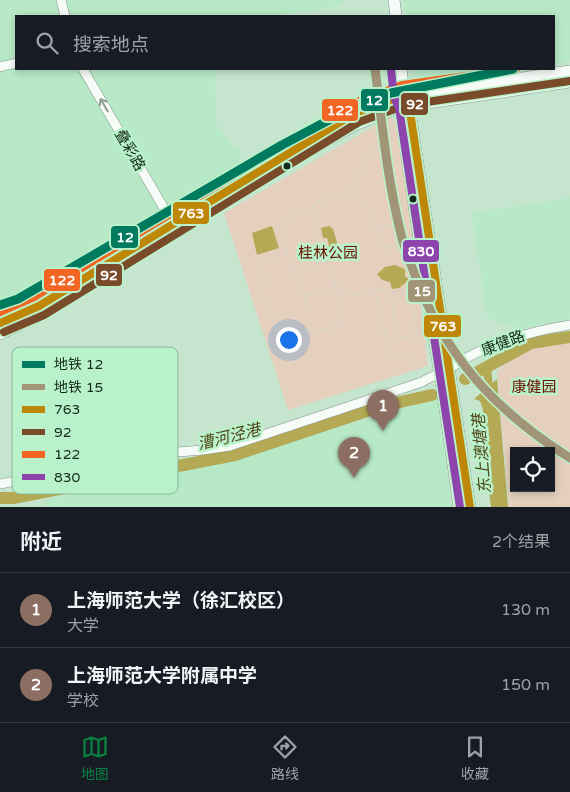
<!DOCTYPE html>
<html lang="zh">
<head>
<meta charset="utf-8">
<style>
  :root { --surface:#171b24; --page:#20242c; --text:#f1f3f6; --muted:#9ea1a6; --line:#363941; --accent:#0b8043 }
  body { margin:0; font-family:"Varela Round","Noto Sans SC",sans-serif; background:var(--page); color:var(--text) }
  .controls { position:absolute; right:15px; bottom:15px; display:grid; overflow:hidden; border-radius:0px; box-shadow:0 2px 8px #0003 }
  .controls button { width:45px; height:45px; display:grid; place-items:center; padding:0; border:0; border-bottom:1px solid var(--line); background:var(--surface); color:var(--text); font:25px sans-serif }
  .you { position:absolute; left:288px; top:339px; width:18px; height:18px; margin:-12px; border:4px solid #fff; border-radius:50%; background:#1a73e8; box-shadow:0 0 0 8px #1a73e833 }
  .badge { display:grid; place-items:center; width:32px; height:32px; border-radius:50%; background:var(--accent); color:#fff; font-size:16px; font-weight:700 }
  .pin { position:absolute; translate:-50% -41px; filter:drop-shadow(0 1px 2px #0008) }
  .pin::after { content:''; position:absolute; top:26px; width:18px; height:15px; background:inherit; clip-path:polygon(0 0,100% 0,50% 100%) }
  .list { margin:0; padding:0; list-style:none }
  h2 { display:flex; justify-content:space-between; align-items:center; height:65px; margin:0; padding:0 20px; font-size:21px }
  h2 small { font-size:16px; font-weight:400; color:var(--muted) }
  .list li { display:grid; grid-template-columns:32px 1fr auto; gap:15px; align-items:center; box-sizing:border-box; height:75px; padding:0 20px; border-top:1px solid var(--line) }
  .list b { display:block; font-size:19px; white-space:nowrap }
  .list p { margin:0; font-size:16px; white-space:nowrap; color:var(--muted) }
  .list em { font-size:16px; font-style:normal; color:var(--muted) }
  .icon { flex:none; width:28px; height:28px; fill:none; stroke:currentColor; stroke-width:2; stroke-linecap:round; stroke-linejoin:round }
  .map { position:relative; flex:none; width:570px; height:507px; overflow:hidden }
  .search { position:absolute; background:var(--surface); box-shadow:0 2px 8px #0003; left:15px; right:15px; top:15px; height:55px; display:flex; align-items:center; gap:12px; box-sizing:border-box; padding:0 18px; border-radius:0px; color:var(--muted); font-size:19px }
  .sheet { height:215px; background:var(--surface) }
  nav { display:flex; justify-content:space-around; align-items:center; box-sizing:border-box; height:70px; border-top:1px solid var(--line); background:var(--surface); font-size:14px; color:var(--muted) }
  nav a { display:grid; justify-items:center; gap:2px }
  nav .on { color:var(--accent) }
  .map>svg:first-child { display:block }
  .built { fill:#b7e9c6 }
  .green { fill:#e4d0bd; fill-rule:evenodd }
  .water { fill:#b4aa55 }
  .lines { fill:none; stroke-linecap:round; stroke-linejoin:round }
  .canal { stroke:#b4aa55; stroke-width:8 }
  .river { stroke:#b4aa55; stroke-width:12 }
  .minor-casing { stroke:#7f9786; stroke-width:10 }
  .major-casing { stroke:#7f9786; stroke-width:12 }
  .path { stroke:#ced7d0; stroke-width:1; stroke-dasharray:4 2.5; stroke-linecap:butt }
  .minor { stroke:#f6fbf8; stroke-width:9 }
  .major { stroke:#f6fbf8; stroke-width:11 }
  .bus-1-casing { stroke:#b9f2ca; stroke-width:11 }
  .bus-2-casing { stroke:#b9f2ca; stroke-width:11 }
  .bus-3-casing { stroke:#b9f2ca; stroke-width:11 }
  .bus-4-casing { stroke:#b9f2ca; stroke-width:11 }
  .bus-1 { stroke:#be8707; stroke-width:8 }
  .bus-2 { stroke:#7a4b2a; stroke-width:8 }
  .bus-3 { stroke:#f26522; stroke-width:8 }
  .bus-4 { stroke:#8e44ad; stroke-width:8 }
  .metro-1-casing { stroke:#b9f2ca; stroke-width:12 }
  .metro-2-casing { stroke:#b9f2ca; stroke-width:12 }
  .metro-1 { stroke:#007b5f; stroke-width:9 }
  .metro-2 { stroke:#a29476; stroke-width:9 }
  .oneway { stroke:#909d95 }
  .bus-dot { fill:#142a1c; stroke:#b9f2ca; stroke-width:2 }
  .labels { text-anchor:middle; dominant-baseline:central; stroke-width:5; stroke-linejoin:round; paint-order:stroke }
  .street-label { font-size:15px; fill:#142a1c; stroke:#b9f2ca }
  .park-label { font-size:15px; fill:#691000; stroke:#b9f2ca }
  .water-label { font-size:16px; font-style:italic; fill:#52461b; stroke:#b9f2ca }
  .key { fill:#b9f2ca; stroke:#88b696; stroke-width:1 }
  .key-label { font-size:14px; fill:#142a1c }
  .line-badge { stroke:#b9f2ca; stroke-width:2 }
  .badge-label { font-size:14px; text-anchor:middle; font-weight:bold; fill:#fff }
</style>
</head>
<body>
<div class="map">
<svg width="570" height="507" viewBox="0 0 570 507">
  <rect width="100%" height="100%" fill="#c6e5cf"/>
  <g class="built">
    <path d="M0,0H343V1L336,7L269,16H16V69H215L216,123L231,146L239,148L242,164L13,304L4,306L0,305Z"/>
    <path d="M403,0H570V61L554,64V16H406Z"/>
    <path d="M413,69H519L422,82Z"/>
    <path d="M570,198V319L540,324L519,330L487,317L472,213Z"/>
    <path d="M437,398L452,507H46L45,500L212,465Z"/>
  </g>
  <g class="green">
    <path d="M390,117L399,124L428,366L288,410L224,213Z"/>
    <path d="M570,337V507H509L497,371L531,343ZM514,451H551V488H514Z"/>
  </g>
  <g class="water">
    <path d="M272,226L279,248L257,255L252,233Z"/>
    <path d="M329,226L333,229L339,249L328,251L329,245L327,238H323L321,228Z"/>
    <path d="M395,265L405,269V277L408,278V281L399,288L392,289L390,282L382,280L377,274L385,267Z"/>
    <path d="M497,379L508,507H491L484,452L483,409L480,401L474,399Z"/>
  </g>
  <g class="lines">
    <path class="canal" d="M487,368L490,396"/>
    <g class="river">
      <path d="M465,379L531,343L570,337"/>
      <path d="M0,498H13L235,455L382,406L432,395"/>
    </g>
    <g class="minor-casing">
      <g id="minor">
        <path d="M61,0L65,16"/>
        <path d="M0,67L16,63"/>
        <path d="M83,69L176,229"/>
        <path d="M0,484L153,454L203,450L230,446L422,382C431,376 441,374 450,369C454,366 458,362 463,360C496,341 533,331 570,325"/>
      </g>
    </g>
    <g class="major-casing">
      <g id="major">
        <path d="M394,0L396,16"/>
        <path d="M401,69L404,95L409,105L470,507"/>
        <path d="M402,101L400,107C418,240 441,373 459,507"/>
        <path d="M0,323L39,306L173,223L355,113L404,95L570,71"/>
        <path d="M0,334L42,314L286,164L355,125L400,107L570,82"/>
      </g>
    </g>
    <g class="path">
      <path d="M354,189L368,154L384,141L393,121"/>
      <path d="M311,213L317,201L331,199L353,190L358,198L365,203L376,228C390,223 396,222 406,232L411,289L389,292L383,288L376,290"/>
      <path d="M380,227L385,249L406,244"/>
      <path d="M287,253L260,261L266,280L260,287L268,311L273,318L277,331L288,337L310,330L331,329L343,325L339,313L341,303L336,287L305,296"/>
      <path d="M327,261L292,271L279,226L283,219L302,212L311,214L336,287L354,296L375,290L390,355L411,360L418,374"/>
      <path d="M293,272L298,275L309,311"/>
      <path d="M389,293L392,297L395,332L399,337L413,336L417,333L411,289"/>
    </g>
    <use href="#minor" class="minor"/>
    <use href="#major" class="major"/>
    <g class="bus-1-casing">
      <path id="bus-1" d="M0,323L39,306L355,113L404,95L409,105L470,507"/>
    </g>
    <g class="bus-2-casing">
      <path id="bus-2" d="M4,332L44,315L359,122L406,105L570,81"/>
    </g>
    <g class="bus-3-casing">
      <path id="bus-3" d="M0,312L34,297L351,104L402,85L516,69"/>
    </g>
    <g class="bus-4-casing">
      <path id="bus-4" d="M391,70L394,97L399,108L460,507"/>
    </g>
    <use href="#bus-1" class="bus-1"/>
    <use href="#bus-2" class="bus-2"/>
    <use href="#bus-3" class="bus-3"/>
    <use href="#bus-4" class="bus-4"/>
    <g class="metro-1-casing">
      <path id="metro-1" d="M0,305L18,299L282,145L346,111L391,93L513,69"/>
    </g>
    <g class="metro-2-casing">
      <path id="metro-2" d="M375,69C382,123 387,177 400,230C403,244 408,257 413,270C444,355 494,410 570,458"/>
    </g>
    <use href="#metro-1" class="metro-1"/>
    <use href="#metro-2" class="metro-2"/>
  </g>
  <defs><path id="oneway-shaft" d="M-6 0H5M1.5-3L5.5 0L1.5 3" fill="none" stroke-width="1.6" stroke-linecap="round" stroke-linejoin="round" transform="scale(1.25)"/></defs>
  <use class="oneway" href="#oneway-shaft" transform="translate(104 105) rotate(-120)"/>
  <g class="bus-dot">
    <circle cx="287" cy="166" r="4.5"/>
    <circle cx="413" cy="199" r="4.5"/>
  </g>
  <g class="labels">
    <g class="street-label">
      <text transform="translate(130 150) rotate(60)">叠彩路</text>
      <text transform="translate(503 343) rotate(-21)">康健路</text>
    </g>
    <g class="park-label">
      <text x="328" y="253">桂林公园</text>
      <text x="534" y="387">康健园</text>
    </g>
    <g class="water-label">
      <text transform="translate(229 437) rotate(-14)">漕河泾港</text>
      <text transform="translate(482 454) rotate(-95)">东上澳塘港</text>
    </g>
  </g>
  <rect x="12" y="347" width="166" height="147" rx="8" class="key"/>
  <rect x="22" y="361" width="23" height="7" fill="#007b5f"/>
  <rect x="22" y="384" width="23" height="6" fill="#a29476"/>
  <rect x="22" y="406" width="23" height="7" fill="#be8707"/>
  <rect x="22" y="429" width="23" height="6" fill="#7a4b2a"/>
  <rect x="22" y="451" width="23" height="7" fill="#f26522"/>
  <rect x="22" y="474" width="23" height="6" fill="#8e44ad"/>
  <g class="key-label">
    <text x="54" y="369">地铁 12</text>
    <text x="54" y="392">地铁 15</text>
    <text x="54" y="414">763</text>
    <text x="54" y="437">92</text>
    <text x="54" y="459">122</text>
    <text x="54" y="482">830</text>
  </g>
  <g class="line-badge">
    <rect x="360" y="88" width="29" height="24" rx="5" fill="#007b5f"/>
    <rect x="400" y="92" width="29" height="24" rx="5" fill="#7a4b2a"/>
    <rect x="321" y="98" width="38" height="24" rx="5" fill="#f26522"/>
    <rect x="172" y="201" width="38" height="24" rx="5" fill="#be8707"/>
    <rect x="110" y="225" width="29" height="24" rx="5" fill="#007b5f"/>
    <rect x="402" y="239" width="38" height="24" rx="5" fill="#8e44ad"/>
    <rect x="95" y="263" width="28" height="24" rx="5" fill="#7a4b2a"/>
    <rect x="43" y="268" width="38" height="24" rx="5" fill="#f26522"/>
    <rect x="407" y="279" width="29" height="24" rx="5" fill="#a29476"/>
    <rect x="423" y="314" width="39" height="24" rx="5" fill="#be8707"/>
  </g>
  <g class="badge-label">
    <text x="374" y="105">12</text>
    <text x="415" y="109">92</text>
    <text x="340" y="115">122</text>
    <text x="191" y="218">763</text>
    <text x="125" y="242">12</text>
    <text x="421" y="256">830</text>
    <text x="109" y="280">92</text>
    <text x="62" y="285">122</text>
    <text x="422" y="296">15</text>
    <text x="443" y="331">763</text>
  </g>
</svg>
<div class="controls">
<button><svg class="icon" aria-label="locate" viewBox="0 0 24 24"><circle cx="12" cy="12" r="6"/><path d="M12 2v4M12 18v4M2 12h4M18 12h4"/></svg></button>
</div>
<div class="you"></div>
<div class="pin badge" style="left:383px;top:431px;background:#8d6e63">1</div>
<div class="pin badge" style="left:354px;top:478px;background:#8d6e63">2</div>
<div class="search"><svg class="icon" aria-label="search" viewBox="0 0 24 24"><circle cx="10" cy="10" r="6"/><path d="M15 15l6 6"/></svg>搜索地点</div>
</div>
<section class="sheet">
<h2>附近<small>2个结果</small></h2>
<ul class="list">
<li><span class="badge" style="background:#8d6e63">1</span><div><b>上海师范大学（徐汇校区）</b><p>大学</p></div><em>130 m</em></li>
<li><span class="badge" style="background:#8d6e63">2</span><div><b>上海师范大学附属中学</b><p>学校</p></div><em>150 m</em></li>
</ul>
</section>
<nav>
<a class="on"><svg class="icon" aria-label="map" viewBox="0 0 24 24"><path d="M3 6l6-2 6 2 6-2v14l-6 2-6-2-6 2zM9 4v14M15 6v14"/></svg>地图</a>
<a><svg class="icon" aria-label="directions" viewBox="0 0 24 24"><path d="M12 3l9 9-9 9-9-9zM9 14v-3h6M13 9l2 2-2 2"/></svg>路线</a>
<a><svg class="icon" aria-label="saved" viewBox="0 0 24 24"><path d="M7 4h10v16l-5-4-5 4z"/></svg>收藏</a>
</nav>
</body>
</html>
